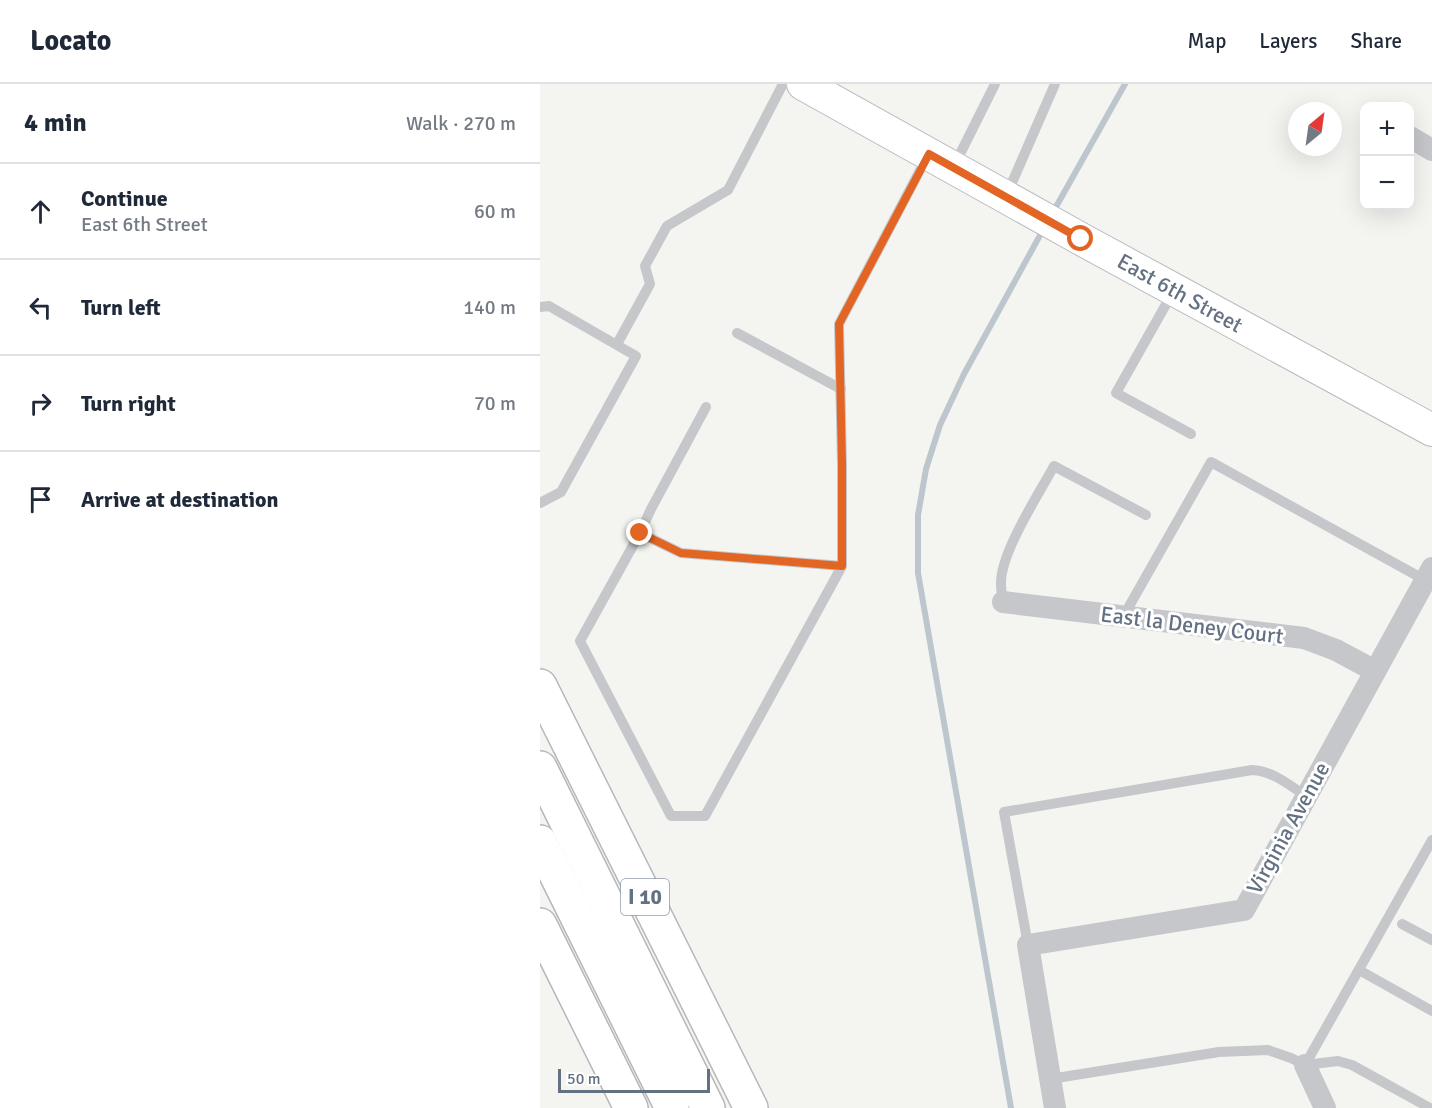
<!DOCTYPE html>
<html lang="en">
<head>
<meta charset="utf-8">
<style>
  :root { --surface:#fff; --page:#f6f6f7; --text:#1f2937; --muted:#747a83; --line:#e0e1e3 }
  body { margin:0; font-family:Signika,sans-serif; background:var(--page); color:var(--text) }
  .controls { position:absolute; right:18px; top:18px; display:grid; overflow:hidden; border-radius:12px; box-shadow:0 6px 24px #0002 }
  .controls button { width:54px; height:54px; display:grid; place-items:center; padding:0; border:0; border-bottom:2px solid var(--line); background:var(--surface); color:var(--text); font:30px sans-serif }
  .compass { position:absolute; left:748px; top:18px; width:54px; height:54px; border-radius:50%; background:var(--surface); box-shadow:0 6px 24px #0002; rotate:29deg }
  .scale { position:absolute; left:18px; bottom:15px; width:152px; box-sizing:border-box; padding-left:6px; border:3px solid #647182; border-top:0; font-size:16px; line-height:21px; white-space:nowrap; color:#647182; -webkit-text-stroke:4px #fff; paint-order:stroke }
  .stop { position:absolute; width:18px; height:18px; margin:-14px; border:4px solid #e26524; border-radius:50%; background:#fff }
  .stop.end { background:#e26524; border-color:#fff; box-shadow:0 2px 6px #0008 }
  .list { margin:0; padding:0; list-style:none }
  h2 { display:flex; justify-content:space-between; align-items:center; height:78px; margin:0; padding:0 24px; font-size:26px }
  h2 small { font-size:20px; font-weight:400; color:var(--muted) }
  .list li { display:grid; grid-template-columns:39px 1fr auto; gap:18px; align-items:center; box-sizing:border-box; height:96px; padding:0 24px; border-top:2px solid var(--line) }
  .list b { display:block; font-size:22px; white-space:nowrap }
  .list p { margin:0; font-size:20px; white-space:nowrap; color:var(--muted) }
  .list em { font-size:20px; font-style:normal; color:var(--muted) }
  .icon { flex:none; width:33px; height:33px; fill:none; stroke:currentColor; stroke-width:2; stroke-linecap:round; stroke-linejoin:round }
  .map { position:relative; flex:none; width:892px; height:1024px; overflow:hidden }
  header { display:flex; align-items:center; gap:36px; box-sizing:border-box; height:84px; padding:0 30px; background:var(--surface); border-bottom:2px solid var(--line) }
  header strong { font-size:28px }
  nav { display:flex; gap:33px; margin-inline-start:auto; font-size:21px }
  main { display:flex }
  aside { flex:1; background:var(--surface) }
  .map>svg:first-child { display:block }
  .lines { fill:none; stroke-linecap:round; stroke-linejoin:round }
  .stream { stroke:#bdc6cc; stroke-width:6 }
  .secondary-casing { stroke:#b7babf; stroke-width:34 }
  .motorway-casing { stroke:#b5b7bb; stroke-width:36 }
  .service { stroke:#c5c7cb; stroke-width:10 }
  .minor { stroke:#c5c7cb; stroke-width:22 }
  .secondary { stroke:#fff; stroke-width:32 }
  .motorway { stroke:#fff; stroke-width:33 }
  .route { stroke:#e26524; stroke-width:8 }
  .labels { text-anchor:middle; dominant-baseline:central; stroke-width:6; stroke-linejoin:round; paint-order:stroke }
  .shield { fill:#fff; stroke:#929ca8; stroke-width:1.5 }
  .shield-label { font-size:21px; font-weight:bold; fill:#647182 }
  .street-label { font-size:22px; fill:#647182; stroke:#fff }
</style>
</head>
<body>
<header>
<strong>Locato</strong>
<nav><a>Map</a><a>Layers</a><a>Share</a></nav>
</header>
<main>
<aside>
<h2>4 min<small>Walk · 270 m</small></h2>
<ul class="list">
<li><svg class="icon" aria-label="ahead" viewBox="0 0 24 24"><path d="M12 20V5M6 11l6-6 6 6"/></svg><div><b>Continue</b><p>East 6th Street</p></div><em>60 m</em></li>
<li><svg class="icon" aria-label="left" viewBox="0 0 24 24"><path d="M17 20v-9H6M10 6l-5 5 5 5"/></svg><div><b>Turn left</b></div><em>140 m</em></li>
<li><svg class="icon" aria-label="right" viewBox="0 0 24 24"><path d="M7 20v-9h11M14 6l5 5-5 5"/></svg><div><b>Turn right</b></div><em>70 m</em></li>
<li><svg class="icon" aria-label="arrive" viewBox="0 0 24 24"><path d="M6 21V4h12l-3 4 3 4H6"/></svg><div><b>Arrive at destination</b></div></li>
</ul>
</aside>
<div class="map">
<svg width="892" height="1024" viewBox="0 0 892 1024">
  <rect width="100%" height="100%" fill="#f4f5f1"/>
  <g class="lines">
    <g class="stream">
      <path d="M512,130L585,0"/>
      <path d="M471,1024L378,489V431L386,385L400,341L424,290L504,144"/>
    </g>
    <g class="secondary-casing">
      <path id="secondary" d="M263,0L541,155L892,346"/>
    </g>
    <g class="motorway-casing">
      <g id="motorway">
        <path d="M0,602L211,1024"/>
        <path d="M0,684L168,1024"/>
        <path d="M0,758L132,1024"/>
        <path d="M0,841L91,1024"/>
      </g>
    </g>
    <g class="service">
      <path d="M415,80L455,0"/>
      <path d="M467,110L515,0"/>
      <path d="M633,208L576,309L651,350"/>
      <path d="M0,223L9,222L96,272L21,408L0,419"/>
      <path d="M197,249L301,305"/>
      <path d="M77,260L110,200L105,182L127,142L188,106L243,0"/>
      <path d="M100,449L111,425L166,323"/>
      <path d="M302,482L165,732H131L40,557L100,449L141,469L302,482V381L299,240L387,73"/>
      <path d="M463,518C462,512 461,506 461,500C460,469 499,410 514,382L606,431"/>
      <path d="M583,533L671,378L885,496"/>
      <path d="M862,840L892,856"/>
      <path d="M488,861L464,728L712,686C733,687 749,701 766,712"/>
      <path d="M819,886L892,927"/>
      <path d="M765,981L798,977L812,981L890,1024"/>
      <path d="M510,995L679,968L728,966L751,974L765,981L892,756"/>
    </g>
    <g class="minor">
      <path d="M870,53L892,66"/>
      <path d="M463,518L764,554L796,566L835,587"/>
      <path d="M765,981L785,1024"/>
      <path d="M515,1024L488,861L704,826L892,484"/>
    </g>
    <use href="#secondary" class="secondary"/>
    <use href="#motorway" class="motorway"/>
  </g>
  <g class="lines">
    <path class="route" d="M100,449L141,469L302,482V381L299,240L389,70L541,155"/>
  </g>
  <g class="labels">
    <rect class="shield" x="81" y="795" width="48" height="36" rx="4.5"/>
    <g class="shield-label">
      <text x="105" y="813">I 10</text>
    </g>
    <g class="street-label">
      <text transform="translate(640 209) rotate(29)">East 6th Street</text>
      <text transform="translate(652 541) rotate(7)">East la Deney Court</text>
      <text transform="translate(748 744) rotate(-61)">Virginia Avenue</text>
    </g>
  </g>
</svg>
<div class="controls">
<button>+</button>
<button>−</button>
</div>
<svg class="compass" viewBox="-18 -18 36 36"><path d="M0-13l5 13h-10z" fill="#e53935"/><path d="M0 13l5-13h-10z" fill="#747a83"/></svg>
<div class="scale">50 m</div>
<div class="stop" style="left:541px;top:155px"></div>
<div class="stop end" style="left:100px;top:449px"></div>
</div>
</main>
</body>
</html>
